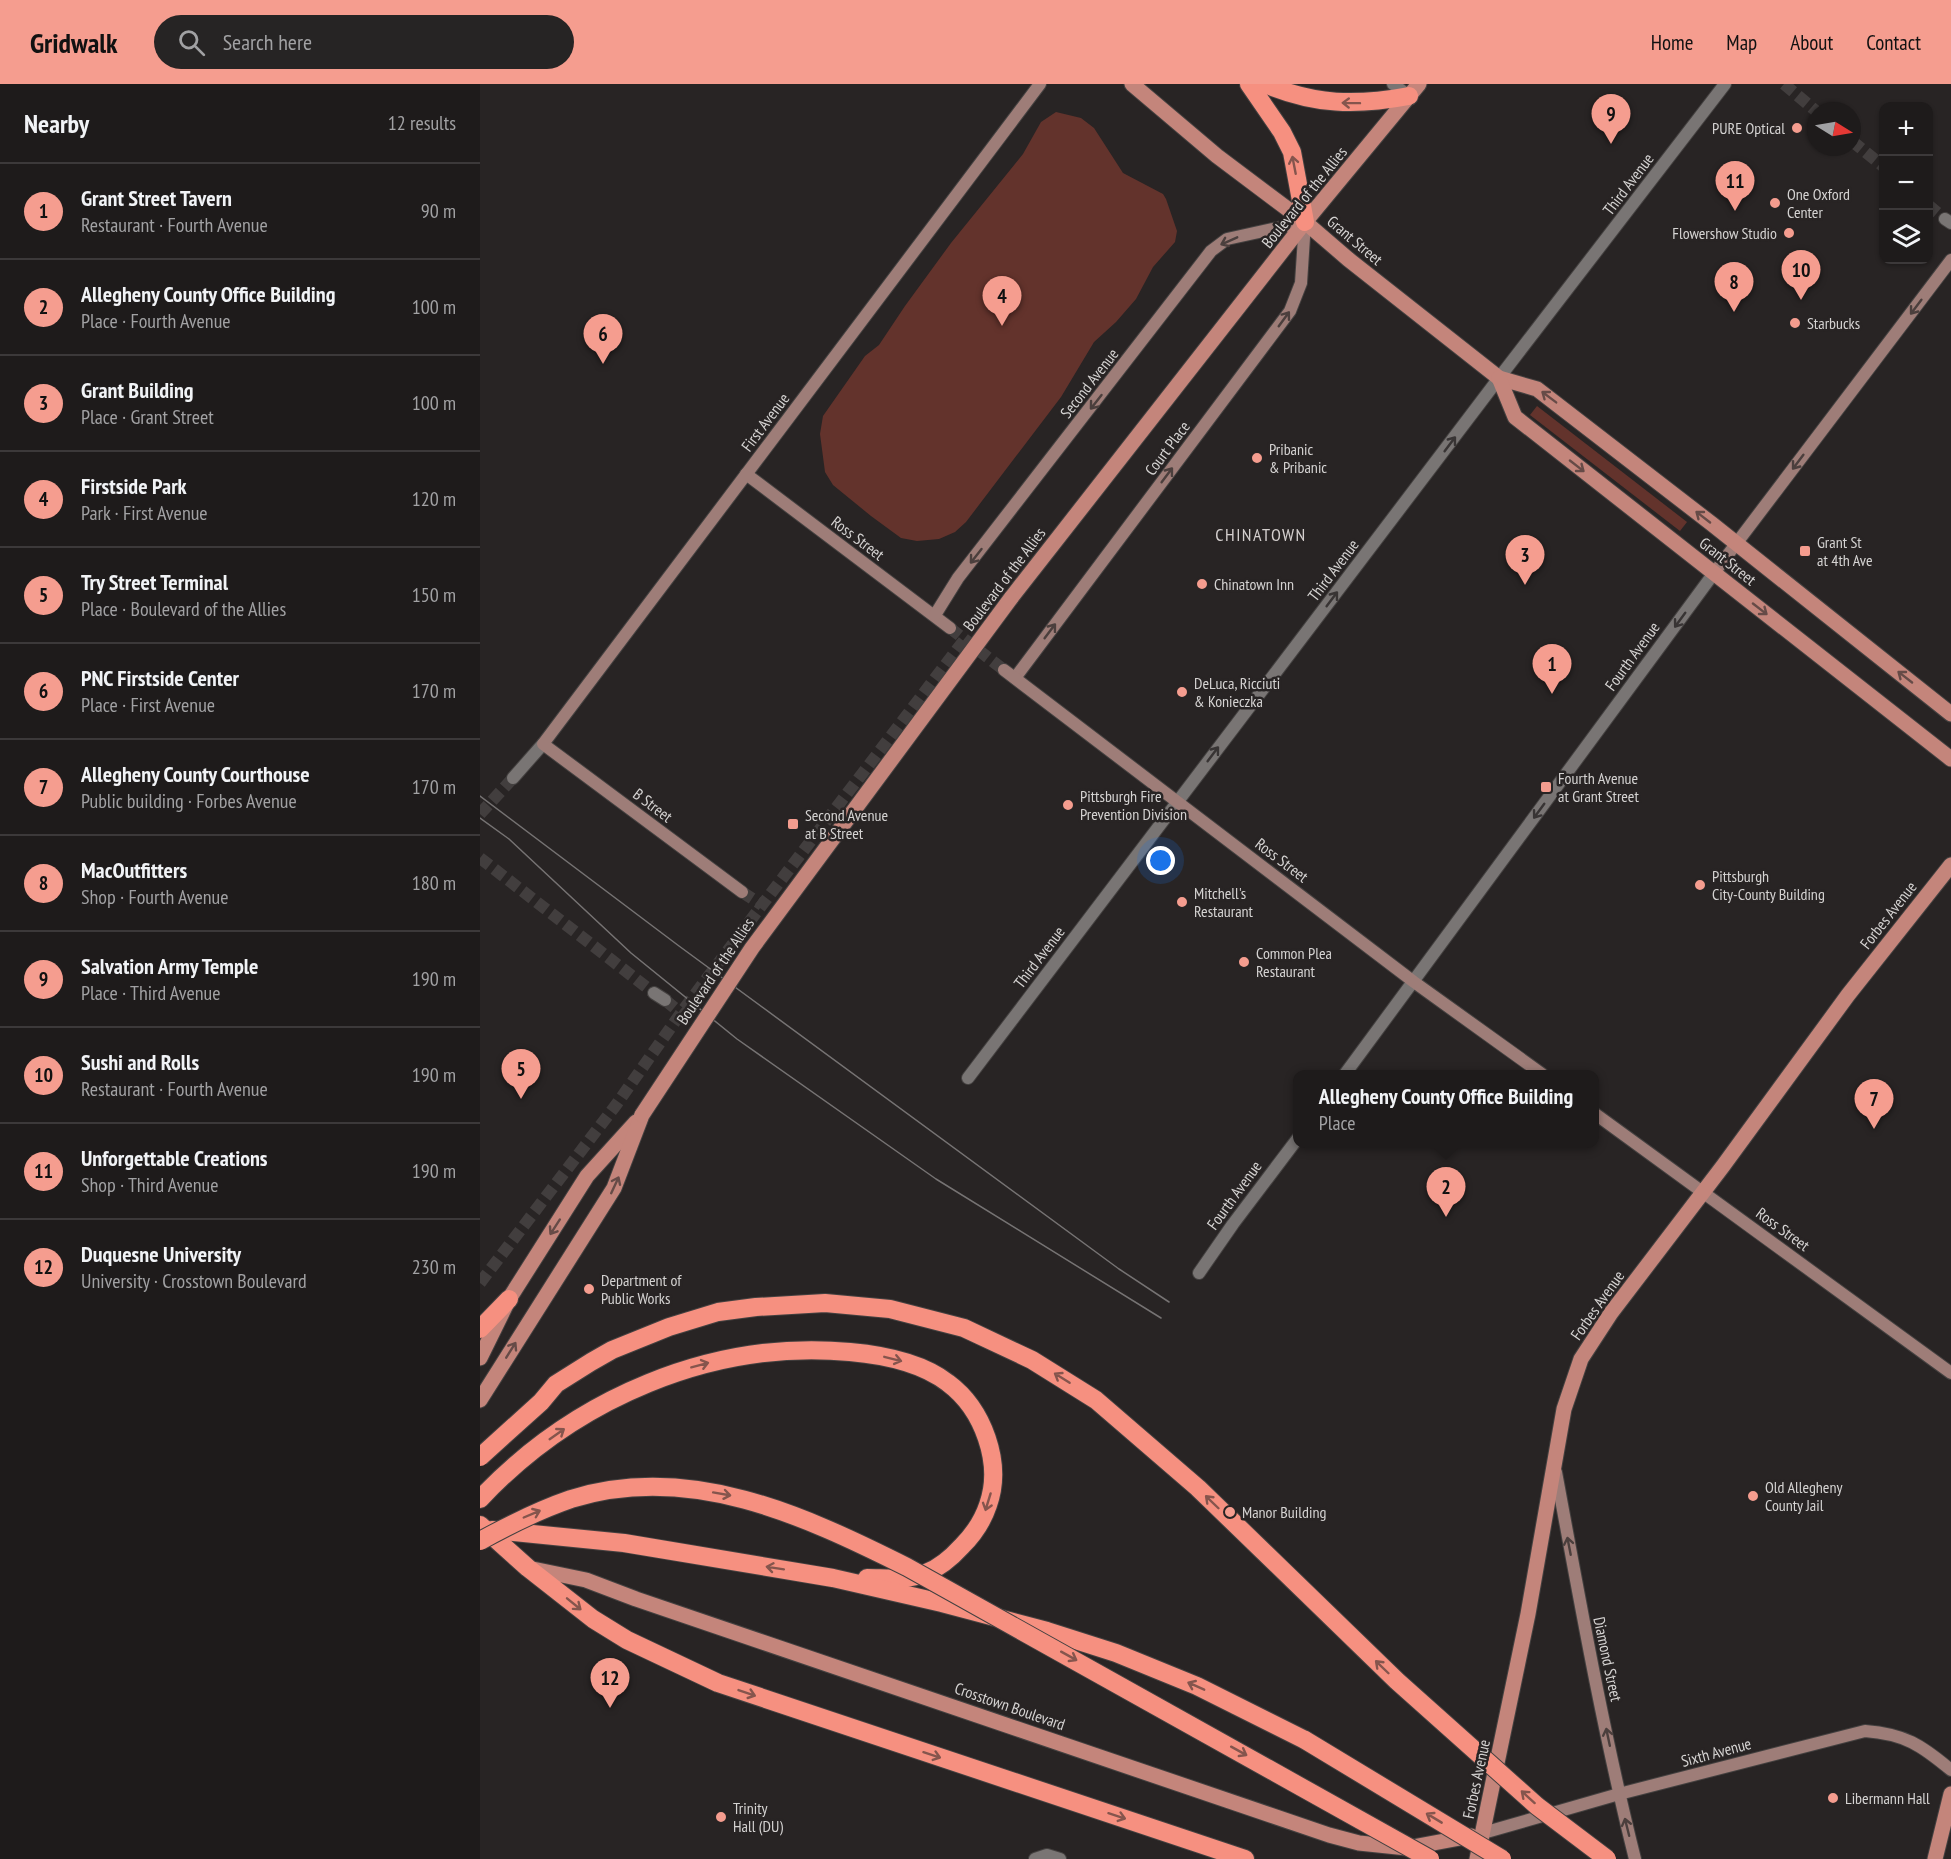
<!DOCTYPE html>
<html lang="en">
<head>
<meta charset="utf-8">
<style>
  :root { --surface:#1e1b1b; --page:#262424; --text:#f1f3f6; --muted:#a1a1a3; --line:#3c393a; --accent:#f59d8f }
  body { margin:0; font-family:"PT Sans Narrow",sans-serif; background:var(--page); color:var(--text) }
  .controls { position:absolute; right:18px; top:18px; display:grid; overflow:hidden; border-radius:12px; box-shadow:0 2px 4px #0004 }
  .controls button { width:54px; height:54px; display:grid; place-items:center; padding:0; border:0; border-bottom:2px solid var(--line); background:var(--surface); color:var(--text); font:30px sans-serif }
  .compass { position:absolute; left:1327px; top:18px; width:54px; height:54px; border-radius:50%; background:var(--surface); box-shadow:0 2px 4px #0004; rotate:101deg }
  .you { position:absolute; left:681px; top:777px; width:21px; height:21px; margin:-15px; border:4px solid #fff; border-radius:50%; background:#1a73e8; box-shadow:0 0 0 9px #1a73e833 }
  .badge { display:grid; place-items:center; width:39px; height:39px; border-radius:50%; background:var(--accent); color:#111; font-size:20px; font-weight:700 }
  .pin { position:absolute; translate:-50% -50px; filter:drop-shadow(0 2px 3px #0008) }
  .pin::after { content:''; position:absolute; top:32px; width:21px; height:18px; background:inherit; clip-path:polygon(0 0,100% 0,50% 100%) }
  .popup { position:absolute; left:813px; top:986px; width:306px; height:78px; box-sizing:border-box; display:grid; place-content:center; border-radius:12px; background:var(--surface); filter:drop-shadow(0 2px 4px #0005); font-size:20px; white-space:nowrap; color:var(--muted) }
  .popup b { font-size:22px; color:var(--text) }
  .popup::after { content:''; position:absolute; left:50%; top:100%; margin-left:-12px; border:12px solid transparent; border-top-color:var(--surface) }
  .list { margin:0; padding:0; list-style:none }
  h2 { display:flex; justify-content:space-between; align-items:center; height:78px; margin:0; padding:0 24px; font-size:26px }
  h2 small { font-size:20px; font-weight:400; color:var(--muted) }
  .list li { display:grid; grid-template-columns:39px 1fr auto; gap:18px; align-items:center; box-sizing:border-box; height:96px; padding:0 24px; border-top:2px solid var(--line) }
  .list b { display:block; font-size:22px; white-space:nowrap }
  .list p { margin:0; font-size:20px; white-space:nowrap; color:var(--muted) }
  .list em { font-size:20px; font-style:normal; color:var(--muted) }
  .icon { flex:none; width:33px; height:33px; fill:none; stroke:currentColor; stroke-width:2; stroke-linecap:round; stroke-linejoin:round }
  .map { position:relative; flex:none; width:1471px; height:1775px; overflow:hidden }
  header { display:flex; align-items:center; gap:36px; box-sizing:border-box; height:84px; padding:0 30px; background:var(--accent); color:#111 }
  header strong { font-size:28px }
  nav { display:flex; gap:33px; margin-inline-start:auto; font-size:21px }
  .search { width:420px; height:54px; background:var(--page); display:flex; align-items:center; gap:15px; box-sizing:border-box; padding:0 21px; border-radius:33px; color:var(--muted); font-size:22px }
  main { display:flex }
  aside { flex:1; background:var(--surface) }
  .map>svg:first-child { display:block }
  .green { fill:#63332c }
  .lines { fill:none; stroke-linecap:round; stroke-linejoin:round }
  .street-tunnel { stroke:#423e3e; stroke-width:12; stroke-dasharray:12 6; stroke-linecap:butt }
  .secondary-tunnel { stroke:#423e3e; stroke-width:12; stroke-dasharray:12 6; stroke-linecap:butt }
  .street-casing { stroke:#444140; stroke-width:14 }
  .secondary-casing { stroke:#444140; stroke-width:14 }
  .primary-casing { stroke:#444140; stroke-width:17 }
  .highway-casing { stroke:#444140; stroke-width:20 }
  .street { stroke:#797574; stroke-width:12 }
  .secondary { stroke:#9e7d78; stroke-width:12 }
  .primary { stroke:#c4857b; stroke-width:15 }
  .highway { stroke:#f69080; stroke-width:18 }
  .tram { stroke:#767373; stroke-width:1.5 }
  .primary-bridge-casing { stroke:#444140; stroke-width:17; stroke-linecap:butt }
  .highway-bridge-casing { stroke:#444140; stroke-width:20; stroke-linecap:butt }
  .primary-bridge { stroke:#c4857b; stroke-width:15 }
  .highway-bridge { stroke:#f69080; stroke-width:18 }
  .oneway { stroke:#85554d }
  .oneway2 { stroke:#4b3f3d }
  .oneway3 { stroke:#664b47 }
  .oneway4 { stroke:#383434 }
  .poi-dot { fill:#f59d8f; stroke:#282424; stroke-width:2 }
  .labels { text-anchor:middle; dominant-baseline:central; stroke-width:5; stroke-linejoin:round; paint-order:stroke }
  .poi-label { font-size:16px; fill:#d5d3d2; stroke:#282424; text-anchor:start }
  .street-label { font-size:16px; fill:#d5d3d2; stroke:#282424 }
  .neighbourhood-label { font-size:18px; letter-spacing:1.5px; fill:#d4cfce; stroke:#282424 }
</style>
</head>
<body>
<header>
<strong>Gridwalk</strong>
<div class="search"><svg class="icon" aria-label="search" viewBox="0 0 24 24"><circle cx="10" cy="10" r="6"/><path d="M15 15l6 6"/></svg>Search here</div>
<nav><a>Home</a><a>Map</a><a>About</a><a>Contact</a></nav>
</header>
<main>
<aside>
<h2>Nearby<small>12 results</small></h2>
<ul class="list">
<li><span class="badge">1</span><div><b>Grant Street Tavern</b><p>Restaurant · Fourth Avenue</p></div><em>90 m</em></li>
<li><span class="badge">2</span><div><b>Allegheny County Office Building</b><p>Place · Fourth Avenue</p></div><em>100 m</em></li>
<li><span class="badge">3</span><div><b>Grant Building</b><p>Place · Grant Street</p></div><em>100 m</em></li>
<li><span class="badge">4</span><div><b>Firstside Park</b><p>Park · First Avenue</p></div><em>120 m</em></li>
<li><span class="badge">5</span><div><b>Try Street Terminal</b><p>Place · Boulevard of the Allies</p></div><em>150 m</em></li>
<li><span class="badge">6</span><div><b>PNC Firstside Center</b><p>Place · First Avenue</p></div><em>170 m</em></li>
<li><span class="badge">7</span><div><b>Allegheny County Courthouse</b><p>Public building · Forbes Avenue</p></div><em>170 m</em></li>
<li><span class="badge">8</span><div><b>MacOutfitters</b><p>Shop · Fourth Avenue</p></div><em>180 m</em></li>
<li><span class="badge">9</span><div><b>Salvation Army Temple</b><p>Place · Third Avenue</p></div><em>190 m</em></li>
<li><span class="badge">10</span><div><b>Sushi and Rolls</b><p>Restaurant · Fourth Avenue</p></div><em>190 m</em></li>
<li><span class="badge">11</span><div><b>Unforgettable Creations</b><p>Shop · Third Avenue</p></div><em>190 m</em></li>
<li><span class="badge">12</span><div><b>Duquesne University</b><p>University · Crosstown Boulevard</p></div><em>230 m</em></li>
</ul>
</aside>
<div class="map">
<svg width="1471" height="1775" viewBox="0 0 1471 1775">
  <rect width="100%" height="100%" fill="#282424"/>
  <g class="green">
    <path d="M576,28L601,34L614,44L643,89L683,110L686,115L697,147L695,158L673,183L656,215L636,238L614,258L581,313L486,438L475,448L459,455L437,457L421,454L391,432L353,401L345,388L340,350L343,332L385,272L399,261L425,222L471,159L543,70L561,38Z"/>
    <path d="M1057,322L1207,438L1200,447L1050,331Z"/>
  </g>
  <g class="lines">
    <g class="street-tunnel">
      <path d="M1304,0L1336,27"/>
      <path d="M1372,57L1404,83"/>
      <path d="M1448,121L1465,135"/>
      <path d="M0,730L33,694"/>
      <path d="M0,774L174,909"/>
      <path d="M185,916L201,929"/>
    </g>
    <g class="secondary-tunnel">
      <path d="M470,544L524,586"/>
      <path d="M262,808L282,821"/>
      <path d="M0,1199L136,1021L201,929L282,821L485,555"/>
    </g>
    <g class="street-casing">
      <g id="street">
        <path d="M913,0L929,12"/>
        <path d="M1465,135L1471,139"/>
        <path d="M33,694L63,660"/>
        <path d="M174,909L185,916"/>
        <path d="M865,990L1234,489"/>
        <path d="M488,994L1019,294L1245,0"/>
        <path d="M719,1189L753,1140L818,1054"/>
        <path d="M555,1775L567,1771L580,1775"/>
      </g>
    </g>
    <g class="secondary-casing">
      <g id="secondary">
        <path d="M266,390L470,544"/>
        <path d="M1234,489L1471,176"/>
        <path d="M455,531L478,494L731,167L747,155L825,138L821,199L810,227L535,594"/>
        <path d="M524,586L934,898L1062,990"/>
        <path d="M262,808L63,660L560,0"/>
        <path d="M1114,1029L1471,1289"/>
        <path d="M1076,1388C1100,1518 1123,1647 1155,1775"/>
        <path d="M1003,1749L1139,1710L1385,1647C1425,1650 1441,1661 1471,1686"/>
      </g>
    </g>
    <g class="primary-casing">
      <g id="primary">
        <path d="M652,0L737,72L825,138L868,175L1019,294L1057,305L1232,440L1471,630"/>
        <path d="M1019,294L1035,333L1471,675"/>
        <path d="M531,514L825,138L939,0"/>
        <path d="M0,1274L29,1215L107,1092L156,1038"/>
        <path d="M0,1316L134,1104L162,1031"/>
        <path d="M48,1484L106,1496L156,1515L849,1751L879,1759L927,1764L991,1752"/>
        <path d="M997,1775L1048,1530L1084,1325L1101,1275L1131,1229L1243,1082L1368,911L1471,781"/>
        <path d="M1455,1775L1471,1710"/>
      </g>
    </g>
    <g class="highway-casing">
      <g id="highway">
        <path d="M769,0L802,48L812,68L825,138"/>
        <path d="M785,0C835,21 876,22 929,12"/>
        <path d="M0,1245L29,1215"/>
        <path d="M0,1415C94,1315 232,1255 370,1268C404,1271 441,1278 468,1299C503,1325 523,1379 508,1421C503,1436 493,1451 482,1462C472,1473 459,1484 446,1489C427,1497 407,1494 387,1494"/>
        <path d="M0,1441L48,1484L113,1535L147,1556L238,1599L765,1775"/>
        <path d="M12,1446L144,1459L353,1494L462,1519L567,1547L636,1569L717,1602L825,1656"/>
      </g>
    </g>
    <use href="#street" class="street"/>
    <use href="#secondary" class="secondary"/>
    <use href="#primary" class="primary"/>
    <use href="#highway" class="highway"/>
    <g class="tram">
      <path d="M0,712L199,862L639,1185L689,1218"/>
      <path d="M0,734L29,755L151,869L257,955L456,1095L681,1234"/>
    </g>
    <g class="primary-bridge-casing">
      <path id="primary-bridge" d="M162,1031L272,864L531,514"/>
    </g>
    <g class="highway-bridge-casing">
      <g id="highway-bridge">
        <path d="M0,1373L61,1318L76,1300L111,1278L132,1266L189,1243L238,1228L276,1223L345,1219L410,1225L484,1244L552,1276L616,1316L718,1404L917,1597L1057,1722L1127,1775"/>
        <path d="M0,1457C29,1441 59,1426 91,1415C209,1378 323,1431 427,1483L950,1775"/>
        <path d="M825,1656L1022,1775"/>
      </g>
    </g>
    <use href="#primary-bridge" class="primary-bridge"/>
    <use href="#highway-bridge" class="highway-bridge"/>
  </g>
  <defs><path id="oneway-shaft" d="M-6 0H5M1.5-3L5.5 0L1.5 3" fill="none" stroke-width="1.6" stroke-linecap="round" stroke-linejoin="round" transform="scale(1.5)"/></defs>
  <g class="oneway">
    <use href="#oneway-shaft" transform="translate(871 19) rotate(-179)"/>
    <use href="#oneway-shaft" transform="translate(814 81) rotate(-101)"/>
    <use href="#oneway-shaft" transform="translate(413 1275) rotate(14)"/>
    <use href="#oneway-shaft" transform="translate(220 1281) rotate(-15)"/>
    <use href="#oneway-shaft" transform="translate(582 1294) rotate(-148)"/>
    <use href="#oneway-shaft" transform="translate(77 1350) rotate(-35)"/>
    <use href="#oneway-shaft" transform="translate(242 1410) rotate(10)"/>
    <use href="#oneway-shaft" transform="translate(508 1418) rotate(107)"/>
    <use href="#oneway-shaft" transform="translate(732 1418) rotate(-136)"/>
    <use href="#oneway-shaft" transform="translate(52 1430) rotate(-23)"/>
    <use href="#oneway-shaft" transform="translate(295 1484) rotate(-171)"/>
    <use href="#oneway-shaft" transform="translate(94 1520) rotate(39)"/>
    <use href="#oneway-shaft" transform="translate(589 1572) rotate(29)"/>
    <use href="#oneway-shaft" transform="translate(902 1583) rotate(-136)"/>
    <use href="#oneway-shaft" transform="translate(716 1602) rotate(-156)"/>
    <use href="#oneway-shaft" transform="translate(267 1609) rotate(19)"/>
    <use href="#oneway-shaft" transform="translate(759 1667) rotate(29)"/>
    <use href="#oneway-shaft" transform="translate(452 1671) rotate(18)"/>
    <use href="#oneway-shaft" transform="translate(1048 1713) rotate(-138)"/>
    <use href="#oneway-shaft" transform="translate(637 1732) rotate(18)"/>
    <use href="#oneway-shaft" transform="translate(954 1734) rotate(-149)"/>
  </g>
  <g class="oneway2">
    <use href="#oneway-shaft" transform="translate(749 157) rotate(156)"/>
    <use href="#oneway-shaft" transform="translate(1436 223) rotate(127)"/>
    <use href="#oneway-shaft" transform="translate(804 235) rotate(-54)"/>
    <use href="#oneway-shaft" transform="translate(616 318) rotate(128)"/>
    <use href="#oneway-shaft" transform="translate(1318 378) rotate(127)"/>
    <use href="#oneway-shaft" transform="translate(687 391) rotate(-53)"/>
    <use href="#oneway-shaft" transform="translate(496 472) rotate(128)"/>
    <use href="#oneway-shaft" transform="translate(570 547) rotate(-53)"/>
    <use href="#oneway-shaft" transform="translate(1089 1462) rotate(-101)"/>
    <use href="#oneway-shaft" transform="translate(1128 1653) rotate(-102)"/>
    <use href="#oneway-shaft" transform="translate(1147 1743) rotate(-104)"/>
  </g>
  <g class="oneway3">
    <use href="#oneway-shaft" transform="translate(1069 313) rotate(-143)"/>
    <use href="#oneway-shaft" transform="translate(1097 382) rotate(38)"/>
    <use href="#oneway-shaft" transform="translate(1223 433) rotate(-142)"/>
    <use href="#oneway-shaft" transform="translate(1280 525) rotate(38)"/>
    <use href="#oneway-shaft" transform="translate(1425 593) rotate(-142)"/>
    <use href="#oneway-shaft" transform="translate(135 1101) rotate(-65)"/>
    <use href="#oneway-shaft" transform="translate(75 1143) rotate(123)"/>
    <use href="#oneway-shaft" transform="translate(31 1266) rotate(-58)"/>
  </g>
  <g class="oneway4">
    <use href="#oneway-shaft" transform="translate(970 360) rotate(-53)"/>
    <use href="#oneway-shaft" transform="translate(852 515) rotate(-53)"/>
    <use href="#oneway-shaft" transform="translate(1200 536) rotate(126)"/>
    <use href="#oneway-shaft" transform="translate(733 670) rotate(-53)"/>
    <use href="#oneway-shaft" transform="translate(1059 727) rotate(126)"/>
  </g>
  <g class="poi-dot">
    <circle cx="1317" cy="44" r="6"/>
    <circle cx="1295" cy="119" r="6"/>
    <circle cx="1309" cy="149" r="6"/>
    <circle cx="1315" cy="239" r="6"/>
    <circle cx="777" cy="374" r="6"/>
    <rect x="1319" y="461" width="12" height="12" rx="3"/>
    <circle cx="722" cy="500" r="6"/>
    <circle cx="702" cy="608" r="6"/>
    <rect x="1060" y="697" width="12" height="12" rx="3"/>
    <circle cx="588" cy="721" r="6"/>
    <rect x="307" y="734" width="12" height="12" rx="3"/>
    <circle cx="1220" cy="801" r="6"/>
    <circle cx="702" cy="818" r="6"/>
    <circle cx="764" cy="878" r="6"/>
    <circle cx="109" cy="1205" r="6"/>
    <circle cx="1273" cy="1412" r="6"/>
    <circle cx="750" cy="1428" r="6"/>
    <circle cx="1353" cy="1714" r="6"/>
    <circle cx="241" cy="1733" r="6"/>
  </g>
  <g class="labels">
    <g class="poi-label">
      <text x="1305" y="44" text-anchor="end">PURE Optical</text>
      <text x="1307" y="110">One Oxford<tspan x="1307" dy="18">Center</tspan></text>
      <text x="1297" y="149" text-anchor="end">Flowershow Studio</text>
      <text x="1327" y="239">Starbucks</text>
      <text x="789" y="365">Pribanic<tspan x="789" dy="18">&amp; Pribanic</tspan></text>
      <text x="1337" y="458">Grant St<tspan x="1337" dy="18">at 4th Ave</tspan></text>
      <text x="734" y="500">Chinatown Inn</text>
      <text x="714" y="599">DeLuca, Ricciuti<tspan x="714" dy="18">&amp; Konieczka</tspan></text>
      <text x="1078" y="694">Fourth Avenue<tspan x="1078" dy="18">at Grant Street</tspan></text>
      <text x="600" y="712">Pittsburgh Fire<tspan x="600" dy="18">Prevention Division</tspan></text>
      <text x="325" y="731">Second Avenue<tspan x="325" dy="18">at B Street</tspan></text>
      <text x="1232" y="792">Pittsburgh<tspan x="1232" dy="18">City-County Building</tspan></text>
      <text x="714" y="809">Mitchell's<tspan x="714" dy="18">Restaurant</tspan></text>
      <text x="776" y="869">Common Plea<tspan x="776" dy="18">Restaurant</tspan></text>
      <text x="121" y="1196">Department of<tspan x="121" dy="18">Public Works</tspan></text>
      <text x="1285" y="1403">Old Allegheny<tspan x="1285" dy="18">County Jail</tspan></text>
      <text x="762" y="1428">Manor Building</text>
      <text x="1365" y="1714">Libermann Hall</text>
      <text x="253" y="1724">Trinity<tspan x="253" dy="18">Hall (DU)</tspan></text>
    </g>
    <g class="street-label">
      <text transform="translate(1148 100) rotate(-53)">Third Avenue</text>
      <text transform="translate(824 113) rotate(-51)">Boulevard of the Allies</text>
      <text transform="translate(875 156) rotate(40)">Grant Street</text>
      <text transform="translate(609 299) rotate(-52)">Second Avenue</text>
      <text transform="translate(285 338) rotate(-53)">First Avenue</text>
      <text transform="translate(687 364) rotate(-53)">Court Place</text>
      <text transform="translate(378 454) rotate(37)">Ross Street</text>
      <text transform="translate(1248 477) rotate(38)">Grant Street</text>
      <text transform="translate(853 486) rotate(-53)">Third Avenue</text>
      <text transform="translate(524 495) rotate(-53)">Boulevard of the Allies</text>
      <text transform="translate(1152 572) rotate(-54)">Fourth Avenue</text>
      <text transform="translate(173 721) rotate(37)">B Street</text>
      <text transform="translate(802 776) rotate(37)">Ross Street</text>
      <text transform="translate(1408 831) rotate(-52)">Forbes Avenue</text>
      <text transform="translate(559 873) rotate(-53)">Third Avenue</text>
      <text transform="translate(235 887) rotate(-56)">Boulevard of the Allies</text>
      <text transform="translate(754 1111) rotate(-54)">Fourth Avenue</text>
      <text transform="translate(1303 1145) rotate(36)">Ross Street</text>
      <text transform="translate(1117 1221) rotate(-55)">Forbes Avenue</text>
      <text transform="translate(1128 1575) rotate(78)">Diamond Street</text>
      <text transform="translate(530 1622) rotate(19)">Crosstown Boulevard</text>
      <text transform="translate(1236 1668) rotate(-15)">Sixth Avenue</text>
      <text transform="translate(996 1695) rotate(-78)">Forbes Avenue</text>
    </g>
    <g class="neighbourhood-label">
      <text x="781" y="450">CHINATOWN</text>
    </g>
  </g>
</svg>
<div class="controls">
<button>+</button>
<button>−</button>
<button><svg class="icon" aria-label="layers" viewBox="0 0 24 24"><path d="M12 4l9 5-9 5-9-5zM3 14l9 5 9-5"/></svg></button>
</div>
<svg class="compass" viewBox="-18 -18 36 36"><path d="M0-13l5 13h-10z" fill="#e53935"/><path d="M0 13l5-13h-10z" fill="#a1a1a3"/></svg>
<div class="you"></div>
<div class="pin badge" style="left:1072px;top:610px">1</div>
<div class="pin badge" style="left:966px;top:1133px">2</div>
<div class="popup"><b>Allegheny County Office Building</b>Place</div>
<div class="pin badge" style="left:1045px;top:501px">3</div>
<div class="pin badge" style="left:522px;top:242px">4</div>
<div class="pin badge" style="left:41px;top:1015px">5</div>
<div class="pin badge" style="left:123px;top:280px">6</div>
<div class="pin badge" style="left:1394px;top:1045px">7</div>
<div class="pin badge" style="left:1254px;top:228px">8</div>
<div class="pin badge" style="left:1131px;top:60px">9</div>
<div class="pin badge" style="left:1321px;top:216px">10</div>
<div class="pin badge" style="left:1255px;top:127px">11</div>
<div class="pin badge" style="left:130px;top:1624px">12</div>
</div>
</main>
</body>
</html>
